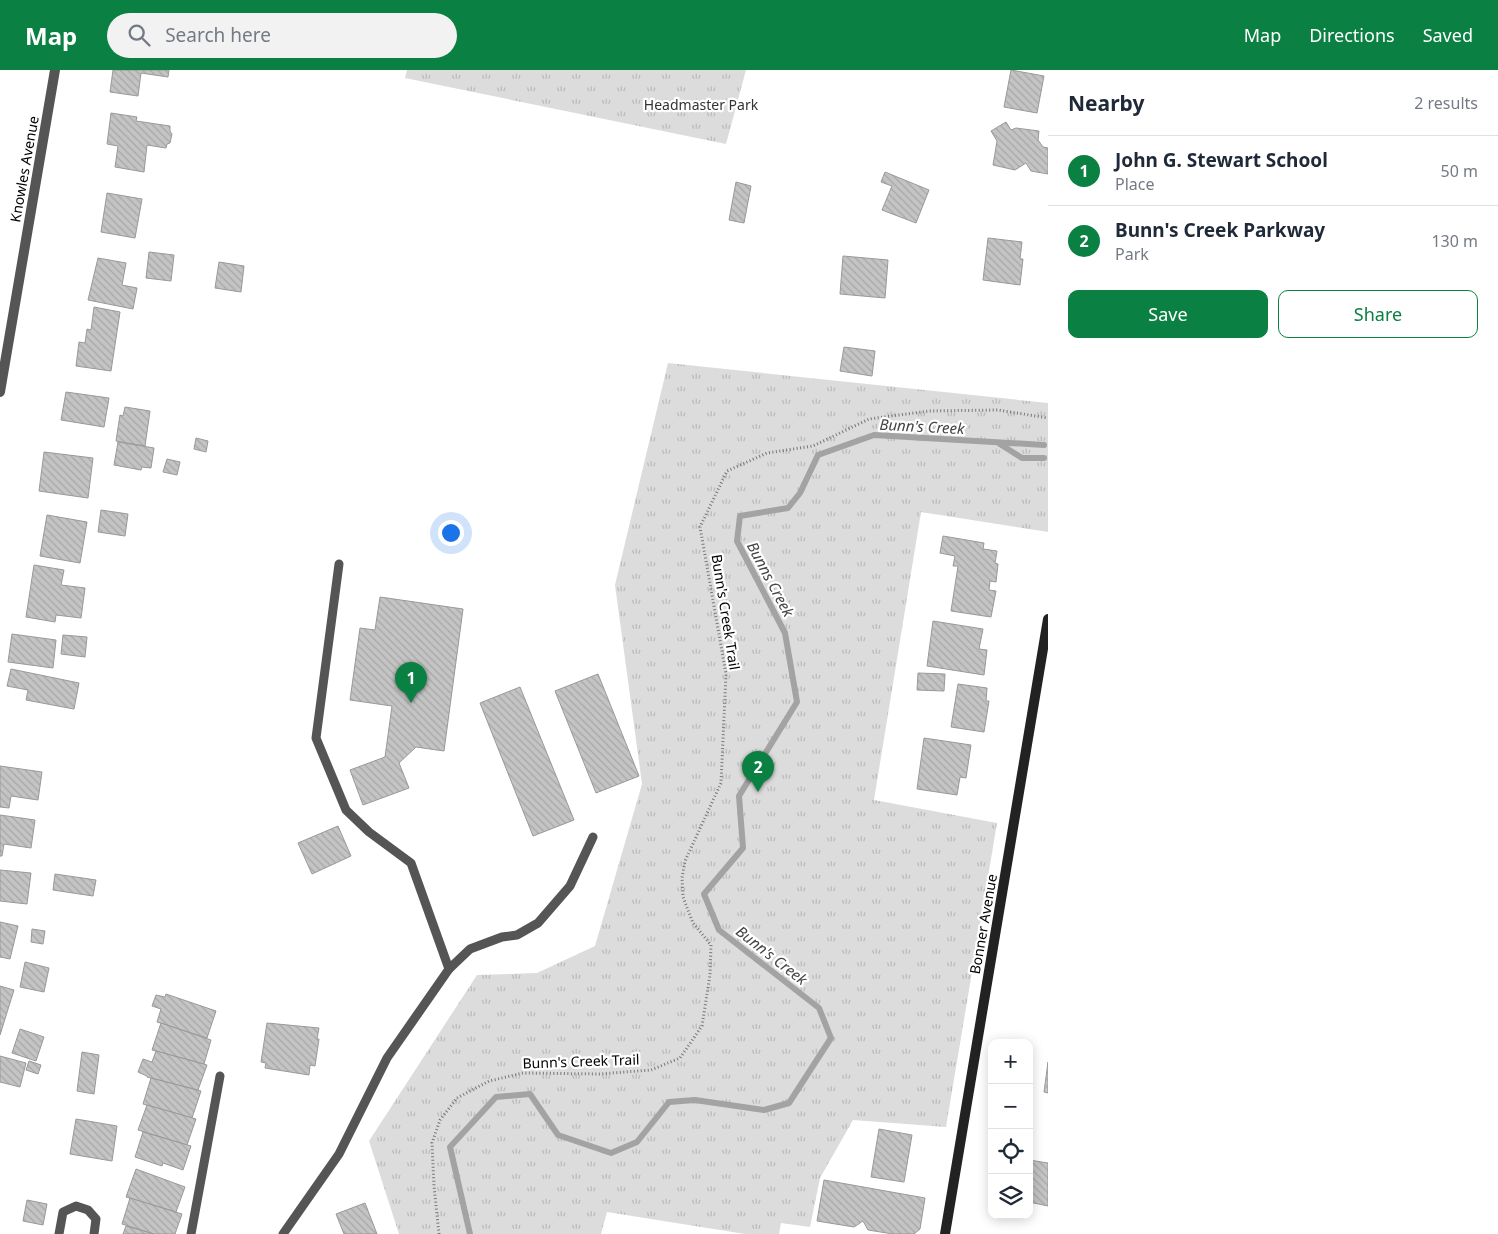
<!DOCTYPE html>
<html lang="en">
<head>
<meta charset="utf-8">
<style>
  :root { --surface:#fff; --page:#f2f2f3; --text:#1f2937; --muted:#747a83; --line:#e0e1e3; --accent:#0b8043 }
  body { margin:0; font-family:"Noto Sans",sans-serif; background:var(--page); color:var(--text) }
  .controls { position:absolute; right:15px; bottom:15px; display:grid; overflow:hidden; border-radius:10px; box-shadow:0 2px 12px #0003 }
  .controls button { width:45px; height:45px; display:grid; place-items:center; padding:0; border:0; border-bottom:1px solid var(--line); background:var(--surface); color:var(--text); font:25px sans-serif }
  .you { position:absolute; left:450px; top:462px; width:18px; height:18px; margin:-12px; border:4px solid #fff; border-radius:50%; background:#1a73e8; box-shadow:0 0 0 8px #1a73e833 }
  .badge { display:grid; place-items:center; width:32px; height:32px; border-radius:50%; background:var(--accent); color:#fff; font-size:16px; font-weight:700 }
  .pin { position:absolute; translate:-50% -41px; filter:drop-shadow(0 1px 2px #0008) }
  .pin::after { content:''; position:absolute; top:26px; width:18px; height:15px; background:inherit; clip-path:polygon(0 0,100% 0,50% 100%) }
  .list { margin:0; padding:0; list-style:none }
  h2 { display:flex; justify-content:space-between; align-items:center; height:65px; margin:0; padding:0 20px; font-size:21px }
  h2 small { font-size:16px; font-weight:400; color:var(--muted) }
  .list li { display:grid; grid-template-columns:32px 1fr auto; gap:15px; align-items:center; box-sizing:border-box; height:70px; padding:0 20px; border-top:1px solid var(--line) }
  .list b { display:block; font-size:19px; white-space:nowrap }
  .list p { margin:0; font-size:16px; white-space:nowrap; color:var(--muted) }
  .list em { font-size:16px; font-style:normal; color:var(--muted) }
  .actions { display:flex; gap:10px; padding:15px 20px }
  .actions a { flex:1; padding:11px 0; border:1px solid var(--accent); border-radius:10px; text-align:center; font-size:18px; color:var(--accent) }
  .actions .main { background:var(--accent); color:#fff }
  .icon { flex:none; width:28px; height:28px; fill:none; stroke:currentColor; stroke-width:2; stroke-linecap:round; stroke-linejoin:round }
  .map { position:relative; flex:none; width:1048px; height:1164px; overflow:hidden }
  header { display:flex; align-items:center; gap:30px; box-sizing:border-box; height:70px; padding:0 25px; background:var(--accent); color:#fff }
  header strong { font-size:24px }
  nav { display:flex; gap:28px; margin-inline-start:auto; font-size:18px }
  .search { width:350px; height:45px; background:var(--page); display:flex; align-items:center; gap:12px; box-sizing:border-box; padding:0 18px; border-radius:28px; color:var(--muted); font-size:19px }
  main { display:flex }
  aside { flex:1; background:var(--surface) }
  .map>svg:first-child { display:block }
  .park { fill:url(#park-tufts) }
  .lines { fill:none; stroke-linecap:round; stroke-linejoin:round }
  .stream { stroke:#a3a3a3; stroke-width:6 }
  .building { fill:url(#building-back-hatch); stroke:#999 }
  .path { stroke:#777; stroke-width:3; stroke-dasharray:1 2.5; stroke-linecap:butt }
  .lane { stroke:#555; stroke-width:9 }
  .street { stroke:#555; stroke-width:10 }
  .secondary { stroke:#222; stroke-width:10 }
  .labels { text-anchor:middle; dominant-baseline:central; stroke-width:4.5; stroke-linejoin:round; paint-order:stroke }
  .park-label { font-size:14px; fill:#333; stroke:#fff }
  .street-label { font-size:14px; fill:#000; stroke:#fff }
  .water-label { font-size:15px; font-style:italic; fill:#444; stroke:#fff }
</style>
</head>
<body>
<header>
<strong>Map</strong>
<div class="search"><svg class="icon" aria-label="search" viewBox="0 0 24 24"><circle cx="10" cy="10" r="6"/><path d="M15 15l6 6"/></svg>Search here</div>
<nav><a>Map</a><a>Directions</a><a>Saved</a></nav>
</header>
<main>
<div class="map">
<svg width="1048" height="1164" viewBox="0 0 1048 1164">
  <defs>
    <pattern id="park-tufts" width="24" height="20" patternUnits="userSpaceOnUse" patternTransform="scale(1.25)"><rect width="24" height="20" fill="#dcdcdc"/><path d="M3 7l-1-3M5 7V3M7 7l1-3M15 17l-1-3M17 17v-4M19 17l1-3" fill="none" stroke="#bbb"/></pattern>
    <pattern id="building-back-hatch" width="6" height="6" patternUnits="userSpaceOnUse" patternTransform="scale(1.25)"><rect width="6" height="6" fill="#c4c4c4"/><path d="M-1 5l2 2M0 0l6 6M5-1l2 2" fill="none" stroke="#a7a7a7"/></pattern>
  </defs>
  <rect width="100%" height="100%" fill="#fff"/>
  <g class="park">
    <path d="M407,0H746L726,74L405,8Z"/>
    <path d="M668,293L1048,333V462L921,442L874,730L997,753L946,1057L853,1050L820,1108L810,1157L781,1153L779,1164H745L607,1142L601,1164H399L369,1071L477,905L537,903L595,876L642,714L615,515Z"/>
  </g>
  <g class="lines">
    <g class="stream">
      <path d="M1000,374L1022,388H1044"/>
      <path d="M470,1164L450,1077L496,1027L530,1024L558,1065L611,1083L637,1072L669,1032L695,1030L764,1040L789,1033L831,968L819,938L719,860L704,824L743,778L739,726L797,632L785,563L737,471L740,446L788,438L800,423L818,385L874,365L1044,375"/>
    </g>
  </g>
  <g class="building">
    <path d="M113,0H169L168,7L141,3L138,26L110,22Z"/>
    <path d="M1011,0L1044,6L1037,43L1004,37Z"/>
    <path d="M111,43L137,47L136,51L170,56V61L172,64L170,73L167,74L166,78L147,75L144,102L115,97L118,76L107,74Z"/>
    <path d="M1006,52L1011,60L1016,58L1039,61L1038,70L1043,77L1048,78V104L1031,101L1026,93L1015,100L993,95L997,71L991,61Z"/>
    <path d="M885,102L929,120L916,153L882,140L892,116L881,112Z"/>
    <path d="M736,112L751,116L744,153L729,150Z"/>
    <path d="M107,123L142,129L135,168L101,162Z"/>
    <path d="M988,168L1022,172L1020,189H1023L1020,215L983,210Z"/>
    <path d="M149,182L174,185L171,211L146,208Z"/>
    <path d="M843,186L888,190L885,228L840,224Z"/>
    <path d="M98,188L126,193L122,215L137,218L133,239L88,230Z"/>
    <path d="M219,192L244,196L241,222L215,218Z"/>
    <path d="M94,237L120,242L111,301L76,296L79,272L85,273L87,259L91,260Z"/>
    <path d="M844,277L875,281L872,306L840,301Z"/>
    <path d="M66,322L109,328L104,357L61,350Z"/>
    <path d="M125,337L150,341L145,376L116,371L120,345L123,346Z"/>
    <path d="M196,368L208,371L206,382L194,379Z"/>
    <path d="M118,372L154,378L151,398L142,397L141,400L114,395Z"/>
    <path d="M44,382L93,388L88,428L39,421Z"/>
    <path d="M167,389L180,392L177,405L163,402Z"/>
    <path d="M101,440L128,444L125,466L98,462Z"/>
    <path d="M47,445L87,452L80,493L40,486Z"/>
    <path d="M943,466L984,473L983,479L997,481L995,493L998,494L996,512L990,511L989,520L996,521L991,547L951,541L958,496H953L955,486L940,483Z"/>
    <path d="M34,495L64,500L61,515L85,518L81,548L56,545L55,552L26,547Z"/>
    <path d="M380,527L463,539L444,681L416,677L399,693L409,718L363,735L350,700L385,687L392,636L350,630L360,558L375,560Z"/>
    <path d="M933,551L983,559L979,579L987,580L984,605L927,596Z"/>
    <path d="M12,564L56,570L53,598L8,592Z"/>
    <path d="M63,565L87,567L85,587L61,584Z"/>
    <path d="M11,599L79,613L74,639L26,630L28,620L7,616Z"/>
    <path d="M918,603L945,604L944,621L917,620Z"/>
    <path d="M598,604L639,706L596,723L555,621Z"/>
    <path d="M958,614L987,618L986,631H989L984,662L951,657Z"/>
    <path d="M520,617L574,750L533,766L480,633Z"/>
    <path d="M924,668L971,675L966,708L960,707L957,725L917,719Z"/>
    <path d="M0,696L42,702L38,730L11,726L9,738L0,737Z"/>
    <path d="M0,745L35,750L31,778L4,774L2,786H0Z"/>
    <path d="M338,756L351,786L312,804L298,773Z"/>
    <path d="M0,800L31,803L27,834L0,831Z"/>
    <path d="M55,804L96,810L93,826L53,820Z"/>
    <path d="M0,852L18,856L10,889L0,887Z"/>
    <path d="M32,859L45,861L43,874L31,872Z"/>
    <path d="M25,892L49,898L44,922L20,917Z"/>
    <path d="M0,916L14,920L0,965Z"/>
    <path d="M166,924L216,941L207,968L157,952L161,939L152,936L156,925L165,927Z"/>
    <path d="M161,953L211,970L204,994L152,980Z"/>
    <path d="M267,953L319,958L317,969H319L315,996L310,995L309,1005L265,998L266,993L261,992Z"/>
    <path d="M20,959L44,967L36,991L12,983Z"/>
    <path d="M156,981L207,995L198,1020L147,1007V1006L138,1002L143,989L152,992Z"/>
    <path d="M82,982L99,985L94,1024L77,1021Z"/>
    <path d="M0,986L26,993L20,1017L0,1012Z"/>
    <path d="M29,991L41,995L38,1004L26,1000Z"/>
    <path d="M1048,992V1023L1044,1022Z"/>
    <path d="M151,1008L201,1021L192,1048L143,1034Z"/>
    <path d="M147,1035L196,1049L187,1075L138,1060Z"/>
    <path d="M76,1049L117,1056L112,1091L70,1084Z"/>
    <path d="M879,1059L912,1065L904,1112L871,1107Z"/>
    <path d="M143,1062L191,1076L183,1100L163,1093L162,1096L135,1087Z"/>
    <path d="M1029,1090L1048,1093V1136L1029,1132Z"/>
    <path d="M136,1099L185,1117L176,1142L126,1127Z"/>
    <path d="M824,1110L925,1128L920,1159L914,1164H893L868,1160L863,1151L854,1157L817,1151Z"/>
    <path d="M130,1128L182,1144L175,1164H154L122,1154Z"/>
    <path d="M27,1130L47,1134L43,1155L23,1151Z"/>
    <path d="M365,1133L377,1164H344L336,1144Z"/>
    <path d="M126,1156L154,1164H123Z"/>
  </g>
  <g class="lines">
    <path class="path" d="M439,1164L434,1116L432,1073L440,1050L457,1028L489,1011L523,1003L599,1004L651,1000L680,988L702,956L710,905L711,875L693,853L683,827L682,808L685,791L721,713L726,604L700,457L727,401L767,383L813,376L869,349L929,341L998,340L1048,348"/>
    <g class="lane">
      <path d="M339,494L316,668L346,740L369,762L411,793L449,899"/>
      <path d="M59,1164L63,1142L76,1136L88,1140L96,1149L94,1164"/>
      <path d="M191,1164L220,1006"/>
      <path d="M283,1164L339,1084L387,988L449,899L470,879L502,867L517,865L538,853L570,816L593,767"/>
    </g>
    <path class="street" d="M0,322L55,0"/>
    <path class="secondary" d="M945,1164L1048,549"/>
  </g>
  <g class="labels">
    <g class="park-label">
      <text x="701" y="34">Headmaster Park</text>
    </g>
    <g class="street-label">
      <text transform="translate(24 99) rotate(-80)">Knowles Avenue</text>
      <text transform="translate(726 542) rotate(81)">Bunn's Creek Trail</text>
      <text transform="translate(983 854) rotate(-80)">Bonner Avenue</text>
      <text transform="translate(581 991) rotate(-2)">Bunn's Creek Trail</text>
    </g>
    <g class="water-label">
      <text transform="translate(922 356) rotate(3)">Bunn's Creek</text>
      <text transform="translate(771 509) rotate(62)">Bunns Creek</text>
      <text transform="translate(772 885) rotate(38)">Bunn's Creek</text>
    </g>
  </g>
</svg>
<div class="controls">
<button>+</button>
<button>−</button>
<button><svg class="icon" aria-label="locate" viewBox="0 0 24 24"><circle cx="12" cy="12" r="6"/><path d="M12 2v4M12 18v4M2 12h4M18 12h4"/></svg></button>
<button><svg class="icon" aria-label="layers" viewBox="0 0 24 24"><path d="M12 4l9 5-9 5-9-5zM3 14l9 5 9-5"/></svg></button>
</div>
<div class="you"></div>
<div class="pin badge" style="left:411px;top:633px">1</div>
<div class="pin badge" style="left:758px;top:722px">2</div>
</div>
<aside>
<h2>Nearby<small>2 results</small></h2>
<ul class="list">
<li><span class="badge">1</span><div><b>John G. Stewart School</b><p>Place</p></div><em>50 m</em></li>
<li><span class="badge">2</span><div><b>Bunn's Creek Parkway</b><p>Park</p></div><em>130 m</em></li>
</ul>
<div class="actions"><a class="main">Save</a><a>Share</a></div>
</aside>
</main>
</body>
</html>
